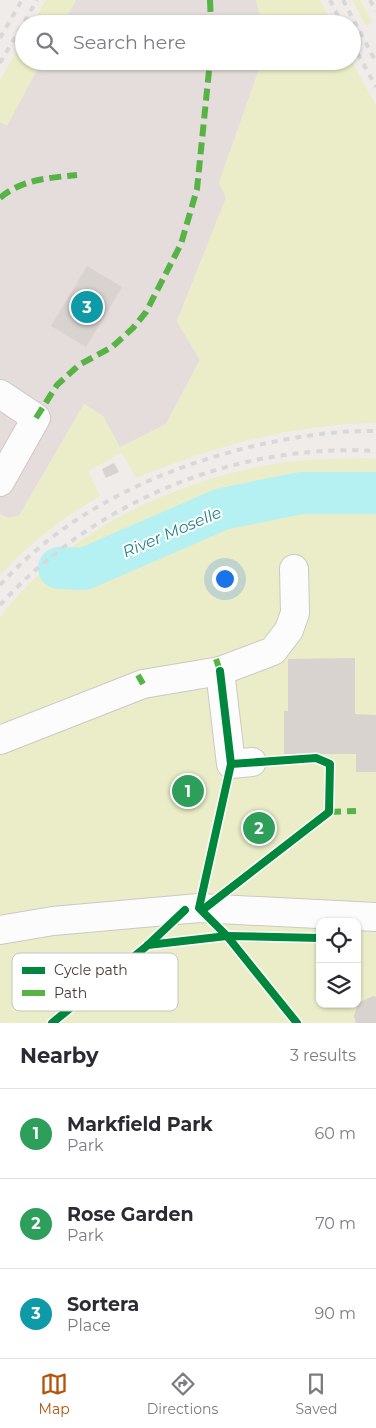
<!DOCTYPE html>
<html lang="en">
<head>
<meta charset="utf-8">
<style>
  :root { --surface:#fff; --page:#f2f2f3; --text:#2b2b33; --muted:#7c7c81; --line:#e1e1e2; --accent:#b45309 }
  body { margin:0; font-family:Montserrat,sans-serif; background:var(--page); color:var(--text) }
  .controls { position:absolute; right:15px; bottom:15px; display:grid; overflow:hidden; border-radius:10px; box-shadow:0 1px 4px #0004 }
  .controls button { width:45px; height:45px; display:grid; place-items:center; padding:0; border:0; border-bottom:1px solid var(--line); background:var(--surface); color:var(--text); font:25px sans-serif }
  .you { position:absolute; left:224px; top:578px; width:18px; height:18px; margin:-12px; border:4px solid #fff; border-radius:50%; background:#1a73e8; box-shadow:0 0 0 8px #1a73e833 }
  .badge { display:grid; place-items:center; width:32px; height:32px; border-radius:50%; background:var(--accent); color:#fff; font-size:16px; font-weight:700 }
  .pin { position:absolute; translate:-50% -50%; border:2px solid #fff; box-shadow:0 1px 5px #0006 }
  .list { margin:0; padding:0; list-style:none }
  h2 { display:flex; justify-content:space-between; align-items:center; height:65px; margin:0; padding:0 20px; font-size:21px }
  h2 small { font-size:16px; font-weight:400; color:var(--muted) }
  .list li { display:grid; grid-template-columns:32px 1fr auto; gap:15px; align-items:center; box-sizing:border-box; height:90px; padding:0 20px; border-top:1px solid var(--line) }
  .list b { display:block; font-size:19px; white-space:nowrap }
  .list p { margin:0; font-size:16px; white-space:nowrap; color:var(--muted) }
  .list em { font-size:16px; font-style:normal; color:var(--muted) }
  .icon { flex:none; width:28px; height:28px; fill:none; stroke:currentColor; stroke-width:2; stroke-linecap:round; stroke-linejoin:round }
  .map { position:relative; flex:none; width:376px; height:1023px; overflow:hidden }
  .search { position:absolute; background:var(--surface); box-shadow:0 1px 4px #0004; left:15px; right:15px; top:15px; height:55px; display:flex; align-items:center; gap:12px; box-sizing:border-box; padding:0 18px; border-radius:28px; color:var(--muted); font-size:19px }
  .sheet { height:335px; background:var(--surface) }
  nav { display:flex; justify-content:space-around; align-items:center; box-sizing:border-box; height:70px; border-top:1px solid var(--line); background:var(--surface); font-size:14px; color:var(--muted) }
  nav a { display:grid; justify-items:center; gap:2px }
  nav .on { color:var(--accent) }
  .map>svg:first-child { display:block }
  .industrial { fill:#e4dddb }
  .green { fill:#eaedc7; fill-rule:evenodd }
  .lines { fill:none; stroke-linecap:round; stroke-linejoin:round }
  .river { stroke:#b5f0f3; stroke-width:42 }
  .building { fill:#d9d3d0 }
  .minor-casing { stroke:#cdc8c5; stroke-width:30 }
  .minor { stroke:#fdfcfc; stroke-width:28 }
  .rail { stroke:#d9d8d8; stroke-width:4; stroke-dasharray:6 6; stroke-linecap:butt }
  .quiet { stroke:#57b346; stroke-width:6; stroke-dasharray:12 6; stroke-linecap:butt }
  .cycleway-casing { stroke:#fff; stroke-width:11 }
  .cycleway { stroke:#00873e; stroke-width:8 }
  .labels { text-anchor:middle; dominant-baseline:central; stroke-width:4; stroke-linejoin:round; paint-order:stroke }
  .water-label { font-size:16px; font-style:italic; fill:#1e828a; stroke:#fff }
  .key { fill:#fff; stroke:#c8c4c2; stroke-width:1 }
  .key-label { font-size:14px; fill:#483934 }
</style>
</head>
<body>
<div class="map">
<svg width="376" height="1023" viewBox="0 0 376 1023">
  <rect width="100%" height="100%" fill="#f0ecea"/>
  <g class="industrial">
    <path d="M76,0H256L262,24H63Z"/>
    <path d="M42,61H262L223,171L226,198L177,321L200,360L166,424L120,448L103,416L84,404L19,516L9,518L0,514V122L7,125Z"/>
  </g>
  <g class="green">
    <path d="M46,0H76L63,24H32Z"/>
    <path d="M256,0H320L332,24H262Z"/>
    <path d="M352,0H360L372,22L366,26Z"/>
    <path d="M24,38V61H42L7,126L0,122V80Z"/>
    <path d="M262,61H352L376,106V423C293,424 212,447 136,478L122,453L88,471L100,496C62,518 30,543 0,575V514L9,518L19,516L84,404L103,416L120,447L166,424L200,360L177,322L226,198L219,183Z"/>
    <path d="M365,458L376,459V1023H0V617C66,531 169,483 273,464C303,459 334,459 365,458ZM320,922H357V1004H320Z"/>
  </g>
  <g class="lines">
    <path class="river" d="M59,568L84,569L222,509L301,493H376"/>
  </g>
  <g class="building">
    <path d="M87,266L122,287L86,347L51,326Z"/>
    <path d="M114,463L119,472L106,478L102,469Z"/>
    <path d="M355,658V714L376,715V772H356V754H284V711H288V659Z"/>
    <path d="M373,996L376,997V1023H356L354,1016L358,1003Z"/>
  </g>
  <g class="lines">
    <g class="minor-casing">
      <g id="minor">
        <path d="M0,394L36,418L0,482"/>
        <path d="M220,671L231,764L252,762"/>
        <path d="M0,740L143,684L220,671L273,651L289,630L295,613L294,569"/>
        <path d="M0,930L53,921L199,908L376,917"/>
      </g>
    </g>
    <use href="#minor" class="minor"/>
    <g class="rail">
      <path d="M330,0L342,24"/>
      <path d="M343,0L376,62"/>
      <path d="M370,0L376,11"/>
      <path d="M0,38L22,0"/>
      <path d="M352,43L376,87"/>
      <path d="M0,63L37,0"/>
      <path d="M0,585C70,508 167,465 267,443C303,436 339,430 376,431"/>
      <path d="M0,605C95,501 235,443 376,451"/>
    </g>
    <g class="quiet">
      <path d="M210,0L211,24"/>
      <path d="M0,198C22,179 49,178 77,175"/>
      <path d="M36,418L57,385L79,365L112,347L133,328L146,312L181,244L197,189L210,61"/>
      <path d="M216,659L220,671"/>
      <path d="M138,675L143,684"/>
      <path d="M329,812L356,811"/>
    </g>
    <g class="cycleway-casing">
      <g id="cycleway">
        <path d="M231,764L199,908L227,936L297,1023"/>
        <path d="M205,908L329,812L330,764L316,758L231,764L220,671"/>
        <path d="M148,945L227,936L320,938"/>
        <path d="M52,1023L148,945L185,910"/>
      </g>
    </g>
    <use href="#cycleway" class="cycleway"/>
  </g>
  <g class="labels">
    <g class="water-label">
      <text transform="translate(172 532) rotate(-23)">River Moselle</text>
    </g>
  </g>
  <rect x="12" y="953" width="166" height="58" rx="8" class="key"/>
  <rect x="22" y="967" width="23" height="7" fill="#00873e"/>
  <rect x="22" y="990" width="23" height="6" fill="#57b346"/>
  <g class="key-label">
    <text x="54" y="975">Cycle path</text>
    <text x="54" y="998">Path</text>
  </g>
</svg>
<div class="controls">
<button><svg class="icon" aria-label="locate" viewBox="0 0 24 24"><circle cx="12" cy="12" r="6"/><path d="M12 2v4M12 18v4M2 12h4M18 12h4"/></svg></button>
<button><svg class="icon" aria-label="layers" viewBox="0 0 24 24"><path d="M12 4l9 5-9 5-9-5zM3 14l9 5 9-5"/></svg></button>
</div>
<div class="you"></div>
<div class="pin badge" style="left:188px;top:791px;background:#2e9e5b">1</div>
<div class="pin badge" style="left:259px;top:828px;background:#2e9e5b">2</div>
<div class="pin badge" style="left:87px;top:307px;background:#0f9aa8">3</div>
<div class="search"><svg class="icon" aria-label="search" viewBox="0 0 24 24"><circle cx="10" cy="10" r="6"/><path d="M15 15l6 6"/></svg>Search here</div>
</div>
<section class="sheet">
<h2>Nearby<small>3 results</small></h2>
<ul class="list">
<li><span class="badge" style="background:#2e9e5b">1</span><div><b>Markfield Park</b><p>Park</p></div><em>60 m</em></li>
<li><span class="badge" style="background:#2e9e5b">2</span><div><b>Rose Garden</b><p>Park</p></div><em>70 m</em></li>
<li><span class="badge" style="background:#0f9aa8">3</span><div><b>Sortera</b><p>Place</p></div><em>90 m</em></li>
</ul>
</section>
<nav>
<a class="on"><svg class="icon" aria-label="map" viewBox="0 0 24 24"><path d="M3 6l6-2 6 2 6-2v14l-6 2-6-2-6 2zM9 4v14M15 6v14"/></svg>Map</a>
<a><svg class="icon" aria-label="directions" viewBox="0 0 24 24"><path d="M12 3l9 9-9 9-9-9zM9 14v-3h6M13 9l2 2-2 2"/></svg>Directions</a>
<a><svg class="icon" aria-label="saved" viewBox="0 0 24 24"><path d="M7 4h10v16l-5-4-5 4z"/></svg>Saved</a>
</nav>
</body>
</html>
